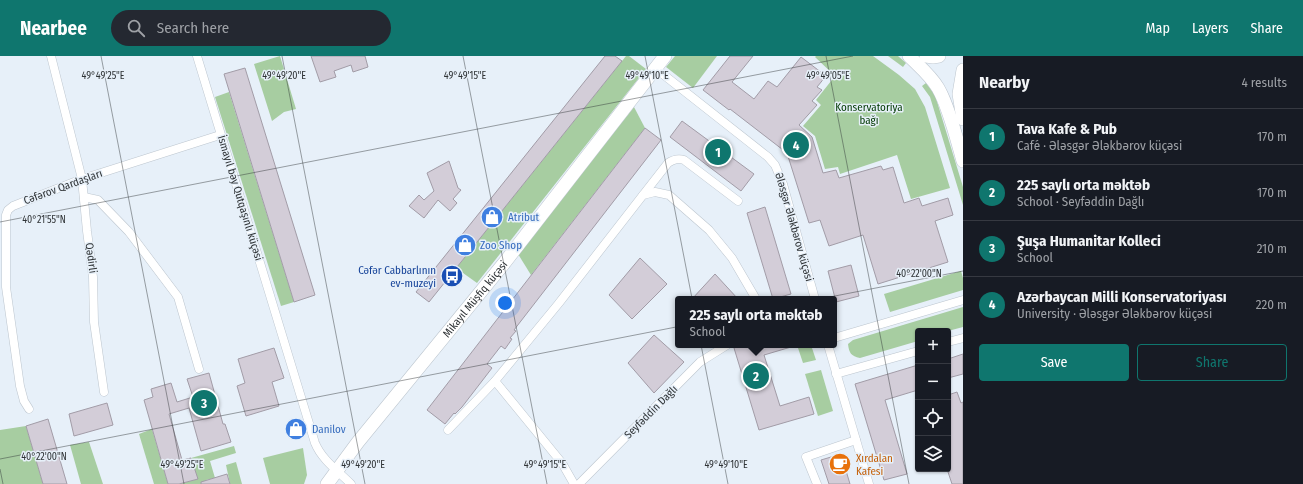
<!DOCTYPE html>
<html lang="en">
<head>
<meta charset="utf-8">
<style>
  :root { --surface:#171b24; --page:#242831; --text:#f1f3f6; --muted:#9ea1a6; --line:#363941; --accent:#0f766e }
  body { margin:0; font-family:"Fira Sans Condensed",sans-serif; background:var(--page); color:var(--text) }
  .controls { position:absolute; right:12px; bottom:12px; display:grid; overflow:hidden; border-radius:4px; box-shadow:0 1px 3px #0004 }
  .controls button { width:36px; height:36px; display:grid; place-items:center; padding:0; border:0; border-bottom:1px solid var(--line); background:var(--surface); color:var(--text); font:20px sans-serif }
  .you { position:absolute; left:505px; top:247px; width:14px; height:14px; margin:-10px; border:3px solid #fff; border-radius:50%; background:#1a73e8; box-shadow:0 0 0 6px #1a73e833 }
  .badge { display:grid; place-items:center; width:26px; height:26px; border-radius:50%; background:var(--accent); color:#fff; font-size:13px; font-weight:700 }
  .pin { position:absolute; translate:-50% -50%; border:2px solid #fff; box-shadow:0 1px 4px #0006 }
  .popup { position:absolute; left:675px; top:240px; width:162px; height:52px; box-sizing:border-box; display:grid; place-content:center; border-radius:4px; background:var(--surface); filter:drop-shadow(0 1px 3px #0005); font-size:13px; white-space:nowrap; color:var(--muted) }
  .popup b { font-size:15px; color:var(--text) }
  .popup::after { content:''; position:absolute; left:50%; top:100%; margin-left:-8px; border:8px solid transparent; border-top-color:var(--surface) }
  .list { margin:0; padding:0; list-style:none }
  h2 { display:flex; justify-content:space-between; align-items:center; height:52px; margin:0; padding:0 16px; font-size:17px }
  h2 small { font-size:13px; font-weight:400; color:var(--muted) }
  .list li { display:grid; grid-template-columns:26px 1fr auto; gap:12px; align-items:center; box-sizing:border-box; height:56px; padding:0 16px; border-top:1px solid var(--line) }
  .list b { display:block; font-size:15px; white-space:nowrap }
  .list p { margin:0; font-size:13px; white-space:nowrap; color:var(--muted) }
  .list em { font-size:13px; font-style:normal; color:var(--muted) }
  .actions { display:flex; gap:8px; padding:12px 16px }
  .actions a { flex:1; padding:9px 0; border:1px solid var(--accent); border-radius:4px; text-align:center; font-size:14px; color:var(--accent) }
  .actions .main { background:var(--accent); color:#fff }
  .icon { flex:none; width:22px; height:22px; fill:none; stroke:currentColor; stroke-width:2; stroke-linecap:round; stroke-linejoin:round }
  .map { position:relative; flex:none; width:963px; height:428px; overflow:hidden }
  header { display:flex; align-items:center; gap:24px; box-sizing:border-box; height:56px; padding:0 20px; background:var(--accent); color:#fff }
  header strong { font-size:19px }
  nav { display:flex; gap:22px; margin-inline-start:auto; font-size:14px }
  .search { width:280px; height:36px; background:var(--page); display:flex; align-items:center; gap:10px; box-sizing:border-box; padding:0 14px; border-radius:22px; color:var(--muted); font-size:15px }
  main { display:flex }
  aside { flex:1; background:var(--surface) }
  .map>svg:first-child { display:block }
  .green { fill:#a7cda1 }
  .building { fill:#d3cdd8; stroke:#a29ca7 }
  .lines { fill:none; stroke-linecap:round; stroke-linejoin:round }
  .street-casing { stroke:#bdc6cf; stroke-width:9 }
  .primary-casing { stroke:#bdc6cf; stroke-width:14 }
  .street { stroke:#fff; stroke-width:8 }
  .primary { stroke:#fff; stroke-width:13 }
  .ticks { fill:none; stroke:#2f3336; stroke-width:1; stroke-opacity:0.45 }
  .labels { text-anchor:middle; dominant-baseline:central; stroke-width:3; stroke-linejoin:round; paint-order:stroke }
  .park-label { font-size:11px; fill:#013900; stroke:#e7f0f9 }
  .street-label { font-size:11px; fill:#2f3336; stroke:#e7f0f9 }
  .shop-label { font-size:11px; fill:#366cbe; stroke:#e7f0f9; text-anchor:start }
  .transit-label { font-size:11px; fill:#164399; stroke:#e7f0f9; text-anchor:end }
  .food-label { font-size:11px; fill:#c56008; stroke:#e7f0f9; text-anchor:start }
  .ticks-label { font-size:10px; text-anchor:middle; fill:#2f3336; stroke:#e7f0f9; stroke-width:3; stroke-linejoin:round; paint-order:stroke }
</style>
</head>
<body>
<header>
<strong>Nearbee</strong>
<div class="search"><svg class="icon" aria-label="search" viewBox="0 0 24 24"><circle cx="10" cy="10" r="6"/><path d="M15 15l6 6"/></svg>Search here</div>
<nav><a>Map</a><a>Layers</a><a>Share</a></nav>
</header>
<main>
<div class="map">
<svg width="963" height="428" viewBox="0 0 963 428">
  <rect width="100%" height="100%" fill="#e7f0f9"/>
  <g class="green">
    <path d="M280,0L296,53L284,56L272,65L254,8Z"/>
    <path d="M626,0H629L646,13L477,227L456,212Z"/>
    <path d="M675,0H717L693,32L666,11Z"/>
    <path d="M816,0H873L899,19L915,33L925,51L950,132L911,143L897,99L840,118L838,111L825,113L815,80L803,70L821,49L816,44L835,20L815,1Z"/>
    <path d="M888,0H898L906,7L903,11Z"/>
    <path d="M926,27L935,39L963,131V149L930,41L922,30Z"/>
    <path d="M229,36L294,246L281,250L215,41Z"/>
    <path d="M634,51L645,72L531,219L518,198Z"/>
    <path d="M961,215L963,222V234L890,256L884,238Z"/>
    <path d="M963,251V271L948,275H918V285L860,302C851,300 849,297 848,288L853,284Z"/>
    <path d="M797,289H811L816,304L803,307Z"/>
    <path d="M821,314L833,355L818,360L805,318Z"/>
    <path d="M26,370L43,428H0V374Z"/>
    <path d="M152,373L168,428H154L139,378Z"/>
    <path d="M89,386L103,428H81L70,389Z"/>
    <path d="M234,390L236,397L210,405L215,422L206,424L207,428H179L197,423L191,402Z"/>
    <path d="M303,392L307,419L304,428H270L263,402Z"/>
    <path d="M236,406L242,428H230L226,409Z"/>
  </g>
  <g class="building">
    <path d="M311,0H365L368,11L353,16L351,9L334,15L336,21L320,26Z"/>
    <path d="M605,0H615L622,5L429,246L416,236Z"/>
    <path d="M730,0H753L732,26L754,43L768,25L777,31L801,1L826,20L817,31L822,34L812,45L817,49L799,69L812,81L823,117L836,114L839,122L881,110L883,114L893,111L904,147L919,142L922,150L948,142L953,159L935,165L948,206L878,228L863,179L829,190L820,164L809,167L787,97L730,53L729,54L703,34Z"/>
    <path d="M245,12L315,239L294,246L224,18Z"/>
    <path d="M682,65L754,118L741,135L670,81Z"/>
    <path d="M645,72L661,84L514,274L516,275L510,282L512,283L505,293L501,290L487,308L492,312L462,351L455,358L454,357L445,368L427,354Z"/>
    <path d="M449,105L458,132L461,134L453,143L457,147L450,155L438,144L424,162L409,150L419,139L424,144L434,135L427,117Z"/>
    <path d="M765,151L791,238L773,243L747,157Z"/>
    <path d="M640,202L667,228L632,263L609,239Z"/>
    <path d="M851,209L859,240L836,246L828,215Z"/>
    <path d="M715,218L738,243H692Z"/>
    <path d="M654,279L684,306L654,337L628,307Z"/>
    <path d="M744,289H790L791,291L764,299L780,350L809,341L814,358L759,374L734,292Z"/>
    <path d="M274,292L284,322L272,326L279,350L246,360L237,330L245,327L238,303Z"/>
    <path d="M963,298V318L948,322V303Z"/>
    <path d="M918,309V334L885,344L907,418L884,424L855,328Z"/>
    <path d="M209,317L223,368H225L231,386L201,395L189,352L169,358L182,404L191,402L198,423L179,428H168L144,344L153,341L151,333L171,327L177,346L193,341L187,323Z"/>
    <path d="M957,336L961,347L963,346V428H952L948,416V339Z"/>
    <path d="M107,347L113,369L74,380L69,358Z"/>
    <path d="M48,363L67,428H43L26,370Z"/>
    <path d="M841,398L850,428H829L821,404Z"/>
    <path d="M227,418L230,428H201V426Z"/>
  </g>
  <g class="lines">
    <g class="street-casing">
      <g id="street">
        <path d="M51,0L82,123L87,175L93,221L94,266L104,336"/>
        <path d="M197,0L315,387C322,404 338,415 351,428"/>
        <path d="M655,12L768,101L775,109L783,128L815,243"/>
        <path d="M643,139L668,107C674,103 678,102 684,104L738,145"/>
        <path d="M84,141L98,144L129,176L178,241L199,313"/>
        <path d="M834,282L963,244"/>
        <path d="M948,286L963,282"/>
        <path d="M828,289L869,428"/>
        <path d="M836,318L918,295"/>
        <path d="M495,325L562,407L574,428"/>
        <path d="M29,353L24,345L20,330L6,231V159L8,154L13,150L82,123L220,79"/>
        <path d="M448,374L495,325L559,247L643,139L655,136L669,139L709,174L732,202L756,243"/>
        <path d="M579,428L700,306L727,289"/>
        <path d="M817,428L806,401L856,384"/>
      </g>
    </g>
    <g class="primary-casing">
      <g id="primary">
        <path d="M909,0C919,10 931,20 938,32C949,51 957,84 963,105"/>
        <path d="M926,0L933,1L939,0"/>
        <path d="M963,14L959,38L963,63"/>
        <path id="s1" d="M327,428L358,386L505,206L665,0"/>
      </g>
    </g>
    <use href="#street" class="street"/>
    <use href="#primary" class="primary"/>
  </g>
  <path class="ticks" d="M101,0L184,428M282,0L365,428M463,0L547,428M645,0L728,428M826,0L909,428M0,166L853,0M0,403L963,215M0,413L3,428"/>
  <defs>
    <g id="shop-disc" transform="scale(1.15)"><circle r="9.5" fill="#3f7fe0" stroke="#e7f0f9"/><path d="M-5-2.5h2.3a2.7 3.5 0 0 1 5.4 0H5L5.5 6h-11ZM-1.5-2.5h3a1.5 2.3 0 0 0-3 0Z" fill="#fff"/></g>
    <g id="bus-disc" transform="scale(1.15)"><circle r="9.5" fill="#1a4fb4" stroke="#e7f0f9"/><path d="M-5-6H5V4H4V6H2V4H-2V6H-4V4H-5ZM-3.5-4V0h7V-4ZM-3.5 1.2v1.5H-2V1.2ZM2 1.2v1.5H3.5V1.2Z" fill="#fff"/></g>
    <g id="cafe-disc" transform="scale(1.15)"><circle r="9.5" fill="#e8710a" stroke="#e7f0f9"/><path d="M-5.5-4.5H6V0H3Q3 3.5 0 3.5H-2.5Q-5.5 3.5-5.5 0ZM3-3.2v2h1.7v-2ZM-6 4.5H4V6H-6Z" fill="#fff"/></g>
  </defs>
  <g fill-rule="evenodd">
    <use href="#shop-disc" x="492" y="161"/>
    <use href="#shop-disc" x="465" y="189"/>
    <use href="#bus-disc" x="452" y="220"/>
    <use href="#shop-disc" x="296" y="373"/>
    <use href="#cafe-disc" x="840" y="408"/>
  </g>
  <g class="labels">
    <g class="park-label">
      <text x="869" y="51">Konservatoriya<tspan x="869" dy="13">bağı</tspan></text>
    </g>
    <g class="street-label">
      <text transform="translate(63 131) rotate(-20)">Cəfərov Qardaşları</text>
      <text transform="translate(240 142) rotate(73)">İsmayıl bəy Qutqaşınlı küçəsi</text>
      <text transform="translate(794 171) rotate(74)">Ələsgər Ələkbərov küçəsi</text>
      <text transform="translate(91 202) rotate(82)">Qədirli</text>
      <text stroke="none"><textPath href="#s1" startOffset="237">Mikayıl Müşfiq küçəsi</textPath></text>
      <text transform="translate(651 356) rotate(-45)">Seyfəddin Dağlı</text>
    </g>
    <g class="shop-label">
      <text x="508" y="161">Atribut</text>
      <text x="480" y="189">Zoo Shop</text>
      <text x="312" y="373">Danilov</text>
    </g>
    <g class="transit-label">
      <text x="436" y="214">Cəfər Cabbarlının<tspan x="436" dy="13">ev-muzeyi</tspan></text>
    </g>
    <g class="food-label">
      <text x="856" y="402">Xırdalan<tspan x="856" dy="13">Kafesi</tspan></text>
    </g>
  </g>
  <g class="ticks-label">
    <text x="103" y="23">49°49'25"E</text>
    <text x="284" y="23">49°49'20"E</text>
    <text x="465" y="23">49°49'15"E</text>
    <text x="647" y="23">49°49'10"E</text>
    <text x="828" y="23">49°49'05"E</text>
    <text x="44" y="167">40°21'55"N</text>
    <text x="919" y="221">40°22'00"N</text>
    <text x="44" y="404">40°22'00"N</text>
    <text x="182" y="412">49°49'25"E</text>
    <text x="363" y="412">49°49'20"E</text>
    <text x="545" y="412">49°49'15"E</text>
    <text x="726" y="412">49°49'10"E</text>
  </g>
</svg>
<div class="controls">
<button>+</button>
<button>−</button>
<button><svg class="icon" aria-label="locate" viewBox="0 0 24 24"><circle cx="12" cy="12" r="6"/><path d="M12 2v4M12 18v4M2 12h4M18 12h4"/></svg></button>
<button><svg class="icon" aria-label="layers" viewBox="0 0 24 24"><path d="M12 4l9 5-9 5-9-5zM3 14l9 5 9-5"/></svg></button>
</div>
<div class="you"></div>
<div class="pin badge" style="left:718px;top:96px">1</div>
<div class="pin badge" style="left:756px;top:320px">2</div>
<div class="popup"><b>225 saylı orta məktəb</b>School</div>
<div class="pin badge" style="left:204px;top:347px">3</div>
<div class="pin badge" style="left:796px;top:89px">4</div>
</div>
<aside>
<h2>Nearby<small>4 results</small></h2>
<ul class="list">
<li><span class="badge">1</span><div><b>Tava Kafe &amp; Pub</b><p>Café · Ələsgər Ələkbərov küçəsi</p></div><em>170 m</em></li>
<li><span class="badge">2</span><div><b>225 saylı orta məktəb</b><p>School · Seyfəddin Dağlı</p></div><em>170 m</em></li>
<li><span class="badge">3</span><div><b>Şuşa Humanitar Kolleci</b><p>School</p></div><em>210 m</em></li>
<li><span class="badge">4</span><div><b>Azərbaycan Milli Konservatoriyası</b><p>University · Ələsgər Ələkbərov küçəsi</p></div><em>220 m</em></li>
</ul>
<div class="actions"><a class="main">Save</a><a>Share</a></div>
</aside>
</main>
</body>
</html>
